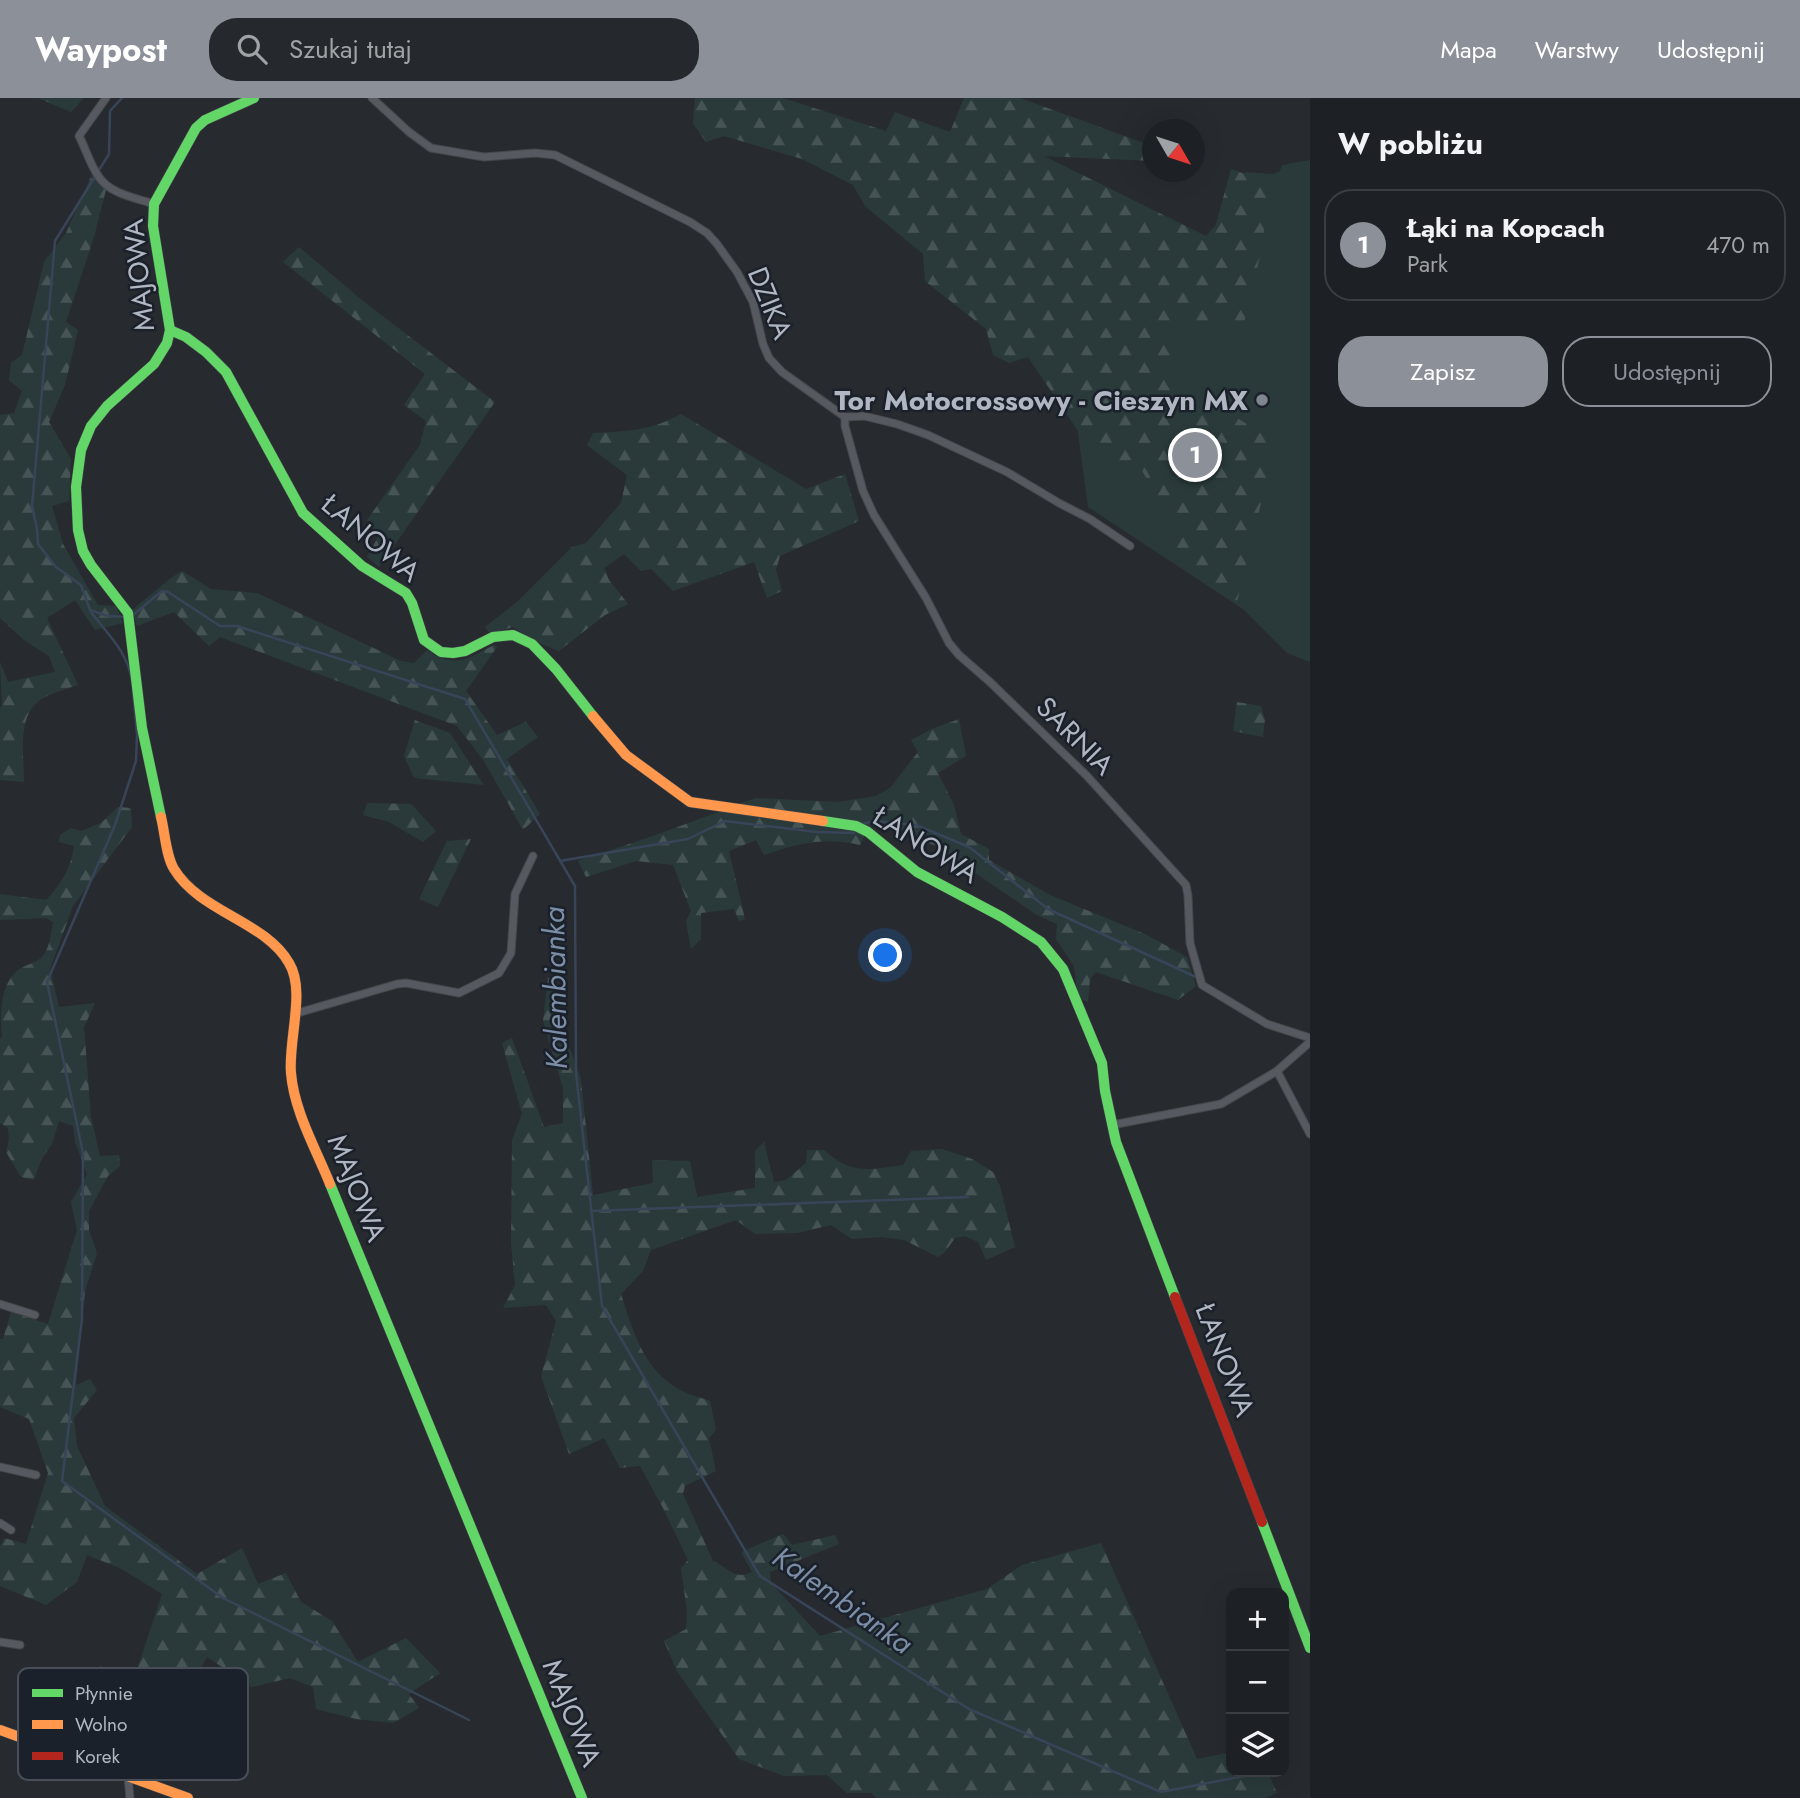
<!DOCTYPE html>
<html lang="pl">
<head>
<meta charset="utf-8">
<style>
  :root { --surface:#1d2024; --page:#25282c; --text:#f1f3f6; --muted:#a0a3a6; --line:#3b3e41; --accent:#8c9099 }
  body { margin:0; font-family:Jost,sans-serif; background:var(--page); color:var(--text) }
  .controls { position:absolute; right:21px; bottom:21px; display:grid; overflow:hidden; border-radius:14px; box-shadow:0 7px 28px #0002 }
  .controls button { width:63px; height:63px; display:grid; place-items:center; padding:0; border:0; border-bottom:2px solid var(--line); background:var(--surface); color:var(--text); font:35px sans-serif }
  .compass { position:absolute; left:1142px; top:21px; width:63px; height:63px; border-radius:50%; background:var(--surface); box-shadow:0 7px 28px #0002; rotate:129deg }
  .you { position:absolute; left:886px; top:858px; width:24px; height:24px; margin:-18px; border:5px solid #fff; border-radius:50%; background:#1a73e8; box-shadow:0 0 0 10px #1a73e833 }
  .badge { display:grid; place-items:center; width:46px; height:46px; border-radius:50%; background:var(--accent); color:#fff; font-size:23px; font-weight:700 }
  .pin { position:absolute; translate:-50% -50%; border:4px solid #fff; box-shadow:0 2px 7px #0006 }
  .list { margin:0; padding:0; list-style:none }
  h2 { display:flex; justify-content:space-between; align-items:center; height:91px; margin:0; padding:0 28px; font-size:30px }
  h2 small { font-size:23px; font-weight:400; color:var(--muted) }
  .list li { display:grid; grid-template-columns:46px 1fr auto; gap:21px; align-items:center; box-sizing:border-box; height:112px; margin:0 14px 14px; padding:0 14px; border:2px solid var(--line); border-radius:28px }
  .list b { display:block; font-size:26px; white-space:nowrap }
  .list p { margin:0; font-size:23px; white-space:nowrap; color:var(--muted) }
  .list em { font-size:23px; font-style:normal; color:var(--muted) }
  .actions { display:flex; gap:14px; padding:21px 28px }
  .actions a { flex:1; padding:16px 0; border:2px solid var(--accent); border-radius:28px; text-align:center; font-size:24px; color:var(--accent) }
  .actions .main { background:var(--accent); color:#fff }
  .icon { flex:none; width:38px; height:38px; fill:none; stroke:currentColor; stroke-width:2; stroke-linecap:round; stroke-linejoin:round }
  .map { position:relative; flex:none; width:1310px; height:1700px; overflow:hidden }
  header { display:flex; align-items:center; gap:42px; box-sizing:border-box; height:98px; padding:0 35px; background:var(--accent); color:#fff }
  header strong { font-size:33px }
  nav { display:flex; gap:38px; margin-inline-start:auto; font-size:24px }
  .search { width:490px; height:63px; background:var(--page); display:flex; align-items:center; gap:18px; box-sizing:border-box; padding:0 24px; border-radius:28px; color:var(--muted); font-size:26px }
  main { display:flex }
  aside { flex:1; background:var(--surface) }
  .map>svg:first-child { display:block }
  .green { fill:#2a3a3a }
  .forest { fill:url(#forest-firs) }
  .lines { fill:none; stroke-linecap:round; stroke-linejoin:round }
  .stream { stroke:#384458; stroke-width:2.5 }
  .street-casing { stroke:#44474b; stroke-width:9 }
  .fast-casing { stroke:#44474b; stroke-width:11 }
  .slow-casing { stroke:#44474b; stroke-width:11 }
  .jam-casing { stroke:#44474b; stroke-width:11 }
  .street { stroke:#56595f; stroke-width:7 }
  .fast { stroke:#63d668; stroke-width:10 }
  .slow { stroke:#ff974d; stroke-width:10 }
  .jam { stroke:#b3261e; stroke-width:10 }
  .poi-dot { fill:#80868f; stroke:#1b212a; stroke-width:2.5 }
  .labels { text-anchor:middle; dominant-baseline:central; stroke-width:5; stroke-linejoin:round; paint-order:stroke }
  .street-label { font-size:28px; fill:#b0b7c2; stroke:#1b212a }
  .poi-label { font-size:28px; font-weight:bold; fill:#b0b7c2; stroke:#1b212a; text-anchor:end }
  .water-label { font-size:30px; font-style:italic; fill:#7c8ea7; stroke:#1b212a }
  .key { fill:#1b212a; stroke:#484e58; stroke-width:2 }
  .key-label { font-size:19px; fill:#b0b7c2 }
</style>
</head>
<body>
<header>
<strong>Waypost</strong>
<div class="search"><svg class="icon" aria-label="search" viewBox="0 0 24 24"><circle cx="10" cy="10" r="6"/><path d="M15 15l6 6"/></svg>Szukaj tutaj</div>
<nav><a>Mapa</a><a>Warstwy</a><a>Udostępnij</a></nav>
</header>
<main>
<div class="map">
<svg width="1310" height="1700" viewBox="0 0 1310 1700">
  <defs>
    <pattern id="forest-firs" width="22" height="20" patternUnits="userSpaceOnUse" patternTransform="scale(1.75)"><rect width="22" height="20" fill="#2a3a3a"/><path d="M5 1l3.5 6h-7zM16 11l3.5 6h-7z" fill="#465455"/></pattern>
  </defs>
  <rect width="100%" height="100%" fill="#272b30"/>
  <path class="green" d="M1310,62V564L1287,555L1243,511L1088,409L1074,305L1204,140L1238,103L1245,74L1273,76L1280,73L1282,67Z"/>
  <g class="forest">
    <path d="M38,0H84L71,14Z"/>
    <path d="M695,0H783L886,33L895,14L950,34L964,0H1020L1152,48V63L1044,58L1212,141L1231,71L1267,84L1263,146L1242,233L1174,222L1169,278L1276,344L1237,504L1175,465L1170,457L1173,435L1171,425L1139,367H1111L1095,358L1028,259L1009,265L993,257L986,231L925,183L923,156L865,108L853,87L802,61L724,38L706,44L693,26Z"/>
    <path d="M92,76L106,92L94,139L66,224L78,232L65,287L49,324L71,361L69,403L52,408L63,446L98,507L116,508L123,525L95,532L75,502L47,520L78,587C66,591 52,595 42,601C16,616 24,658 24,684L0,682V610L2,608L0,564L8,584L55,574L49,558L24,542L0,520V317L14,315L22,293L9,282L11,265L22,257L44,164L66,135Z"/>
    <path d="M299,149L363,203L495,304L379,469L367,459L379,437L367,422L420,347L426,323L404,307L425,276L283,164Z"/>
    <path d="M681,316L806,391L845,376L859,423L780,458L776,472L782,493L767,500L754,464L673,493L651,471L641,473L624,456L604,470L609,482L628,506L605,517L559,553L534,543L513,529L490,536L485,529L517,504L572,449L586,445L621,405L627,377L587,347L593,335C624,334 654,332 681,316Z"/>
    <path d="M182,473L211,491L257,495L401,563L414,565L427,552C455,571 467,561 494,547L497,549L466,593L497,637L526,624L538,639L507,661L540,716L523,732L484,663L457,628L220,539L209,548L174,514L137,528L132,512L171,480Z"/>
    <path d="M1237,604L1261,608L1265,622L1263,639L1233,633Z"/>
    <path d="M959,621L966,658L938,675L954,707L961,736L989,751V762L1050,797L1145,836L1187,859L1196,888L1178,902L1096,874L1090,881L1088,904L1078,900L1074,868L1056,841L1057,826L1037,817L934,747L871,725L860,747C824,739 799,745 764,757L756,742L729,753L745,821L739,823L734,811L701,815V841L691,851L686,823L691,813L673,767L636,763L586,779L578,763L656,737L756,700L838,704L876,698L890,690L918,654L911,642L932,631Z"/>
    <path d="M415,622L450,635L484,687L414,680L404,658Z"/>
    <path d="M367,705L411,706L436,733L423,744L389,724L363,717Z"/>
    <path d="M118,709L131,710L132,729L73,808L50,871L59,909L95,905L84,929L91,1019L100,1058L119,1057L120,1068L108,1078L89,1113V1132L97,1155L85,1193L76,1287L90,1281L97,1292L74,1320L77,1348L105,1408L197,1476L242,1450L258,1486L286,1475L301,1504L332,1523L358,1564L406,1540L440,1575L409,1596L419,1610L393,1625L356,1621L316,1611L313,1589L290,1580L252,1589L207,1559L200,1572L161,1570L137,1572L162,1496L122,1471L87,1457L77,1484L46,1507L0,1488V1448L4,1440L26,1446L48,1375L29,1321L0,1309V1241H3L11,1214L48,1226L77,1132L71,1104L87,1076L75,1044L73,1028L59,1023L52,1046L42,1060L34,1082L21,1079L6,1054L9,1042L8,1030L0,1025V941L2,939C0,919 0,887 17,873C24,867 34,866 41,860C50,851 51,836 53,824L46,820L0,822V796L46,802C62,785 71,770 74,748L59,744L60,737L71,730L81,733L101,725Z"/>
    <path d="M471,741L438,809L419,801L447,743Z"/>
    <path d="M554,878L557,915L581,981L593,1097L653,1085L652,1062L690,1063L697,1099L755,1090V1053L764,1044L774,1084L786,1082L806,1065L807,1052H824C852,1077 868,1072 903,1067L911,1053L942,1051L972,1061L993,1074L1000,1088L1015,1149L986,1162L978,1144L965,1138L955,1140L945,1154L938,1159L904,1142L881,1139L852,1141L831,1127L797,1135L755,1136L736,1122L651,1152L643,1173L621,1196C632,1230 642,1268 675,1289C685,1296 699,1299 710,1303L716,1332L709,1340L716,1373L685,1388L683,1396L713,1463C728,1469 734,1483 752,1474L741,1454L783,1436L792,1447L835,1437L839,1446L770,1474L771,1485L820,1538L987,1491L1022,1467L1101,1445L1197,1661L1231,1654V1674H1268L1277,1695L1265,1700H877L871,1695H847L827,1677L784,1678L739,1661L677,1573L664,1543L686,1531L687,1514L681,1470L688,1462L663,1410L640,1368L620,1370L604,1340L569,1356L541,1278L556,1223L546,1207L503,1210L515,1187L511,1145L512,1042L522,1016L502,945L512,940L544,1029L563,1025V990L543,923L548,880Z"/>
  </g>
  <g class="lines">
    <g class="stream">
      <path d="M122,0L110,13L109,56L55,143L32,408L37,431L38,446L56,469L81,487L90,512L108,518L127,519"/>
      <path d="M91,514C109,538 126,552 132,582"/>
      <path d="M133,517L162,493L168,494L220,528H237L465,601L575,788L576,975L602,1208L760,1478L969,1611L1161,1694L1265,1674"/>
      <path d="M133,592L137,637L136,663L115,727L47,884L83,1055L82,1221L62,1383L223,1500L469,1622"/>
      <path d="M861,726L875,723L916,727L969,749L1048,811L1198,880"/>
      <path d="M560,763L688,741L725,723L817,734L853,735L856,732"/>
      <path d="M591,1113L968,1099"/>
    </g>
    <g class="street-casing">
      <g id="street">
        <path d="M106,0L79,38C86,51 90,67 99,79C110,96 136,100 154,106"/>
        <path d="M372,0L409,34L431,50L484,59L535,55L555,57L690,124L707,135L717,146L737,174L753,204L763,246L769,260L782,274L845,319L864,318L897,326L928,337L1007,374L1059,405L1090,421L1130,448"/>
        <path d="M845,319V328L863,393L874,417L926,500L949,545L959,557L990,584L1087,678L1186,787L1188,798L1190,845L1202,887L1267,926L1310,940"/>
        <path d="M294,916L397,886L406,885L459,895L499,875L511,855L515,796L533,758"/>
        <path d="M1277,973L1310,1036"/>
        <path d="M1112,1027L1221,1006L1277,973L1310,944"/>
        <path d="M0,1206L35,1217"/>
        <path d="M0,1369L36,1377"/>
        <path d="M0,1425L11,1432"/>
        <path d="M0,1544L20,1547"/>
        <path d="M93,1666L101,1573"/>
        <path d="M128,1679L130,1700"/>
      </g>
    </g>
    <g class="fast-casing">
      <g id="fast">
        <path d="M170,232L186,239L206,254L226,274L303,415L362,468L406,495L412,505L424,542L441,554L453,555L465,553L493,539L513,537L532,546L556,571L593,618"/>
        <path d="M161,719L142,630L128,515L91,467L83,453L78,432L76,389L81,352L91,328L107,308L154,266L167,245L170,232L153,128L154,106L196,30L205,22L254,0"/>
        <path d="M823,723L856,728L868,734L917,774L1002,819L1041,844L1063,871L1102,965L1105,993L1116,1044L1175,1199"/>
        <path d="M330,1086L582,1700"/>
        <path d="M1262,1424L1310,1550"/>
      </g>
    </g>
    <g class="slow-casing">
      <g id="slow">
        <path d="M593,618L626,657L690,704L823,723"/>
        <path d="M161,719C165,735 166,758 174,771C200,814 265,823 289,865C306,892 288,943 291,975C294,1013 316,1051 330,1086"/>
        <path d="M0,1632L188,1700"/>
      </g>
    </g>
    <g class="jam-casing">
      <path id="jam" d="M1175,1199L1262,1424"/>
    </g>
    <use href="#street" class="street"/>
    <use href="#fast" class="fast"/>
    <use href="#slow" class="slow"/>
    <use href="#jam" class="jam"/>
  </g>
  <circle class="poi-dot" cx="1262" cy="302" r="7"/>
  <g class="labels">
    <g class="street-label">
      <text transform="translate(139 177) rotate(-96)">MAJOWA</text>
      <text transform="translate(770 205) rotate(68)">DZIKA</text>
      <text transform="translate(371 440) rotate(40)">ŁANOWA</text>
      <text transform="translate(1075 638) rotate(45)">SARNIA</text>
      <text transform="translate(926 747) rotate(32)">ŁANOWA</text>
      <text transform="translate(357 1090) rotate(68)">MAJOWA</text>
      <text transform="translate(1225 1262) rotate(69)">ŁANOWA</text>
      <text transform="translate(572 1615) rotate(68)">MAJOWA</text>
    </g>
    <g class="poi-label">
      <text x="1248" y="302">Tor Motocrossowy - Cieszyn MX</text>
    </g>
    <g class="water-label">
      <text transform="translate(555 890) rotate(-91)">Kalembianka</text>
      <text transform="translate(843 1502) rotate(35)">Kalembianka</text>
    </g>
  </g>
  <rect x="18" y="1570" width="230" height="112" rx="10" class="key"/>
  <rect x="32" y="1591" width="31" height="8" fill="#63d668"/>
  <rect x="32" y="1622" width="31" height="9" fill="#ff974d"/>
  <rect x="32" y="1654" width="31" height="8" fill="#b3261e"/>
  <g class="key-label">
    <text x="75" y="1602">Płynnie</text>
    <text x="75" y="1633">Wolno</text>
    <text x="75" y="1665">Korek</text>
  </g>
</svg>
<div class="controls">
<button>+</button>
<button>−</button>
<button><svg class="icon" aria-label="layers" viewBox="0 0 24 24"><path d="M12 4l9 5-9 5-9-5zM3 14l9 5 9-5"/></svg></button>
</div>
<svg class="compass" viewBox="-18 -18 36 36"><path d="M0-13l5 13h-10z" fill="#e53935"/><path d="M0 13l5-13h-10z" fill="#a0a3a6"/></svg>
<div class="you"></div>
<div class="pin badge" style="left:1195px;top:357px">1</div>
</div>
<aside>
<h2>W pobliżu<small></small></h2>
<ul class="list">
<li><span class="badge">1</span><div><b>Łąki na Kopcach</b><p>Park</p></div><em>470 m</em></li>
</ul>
<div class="actions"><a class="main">Zapisz</a><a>Udostępnij</a></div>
</aside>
</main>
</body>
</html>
